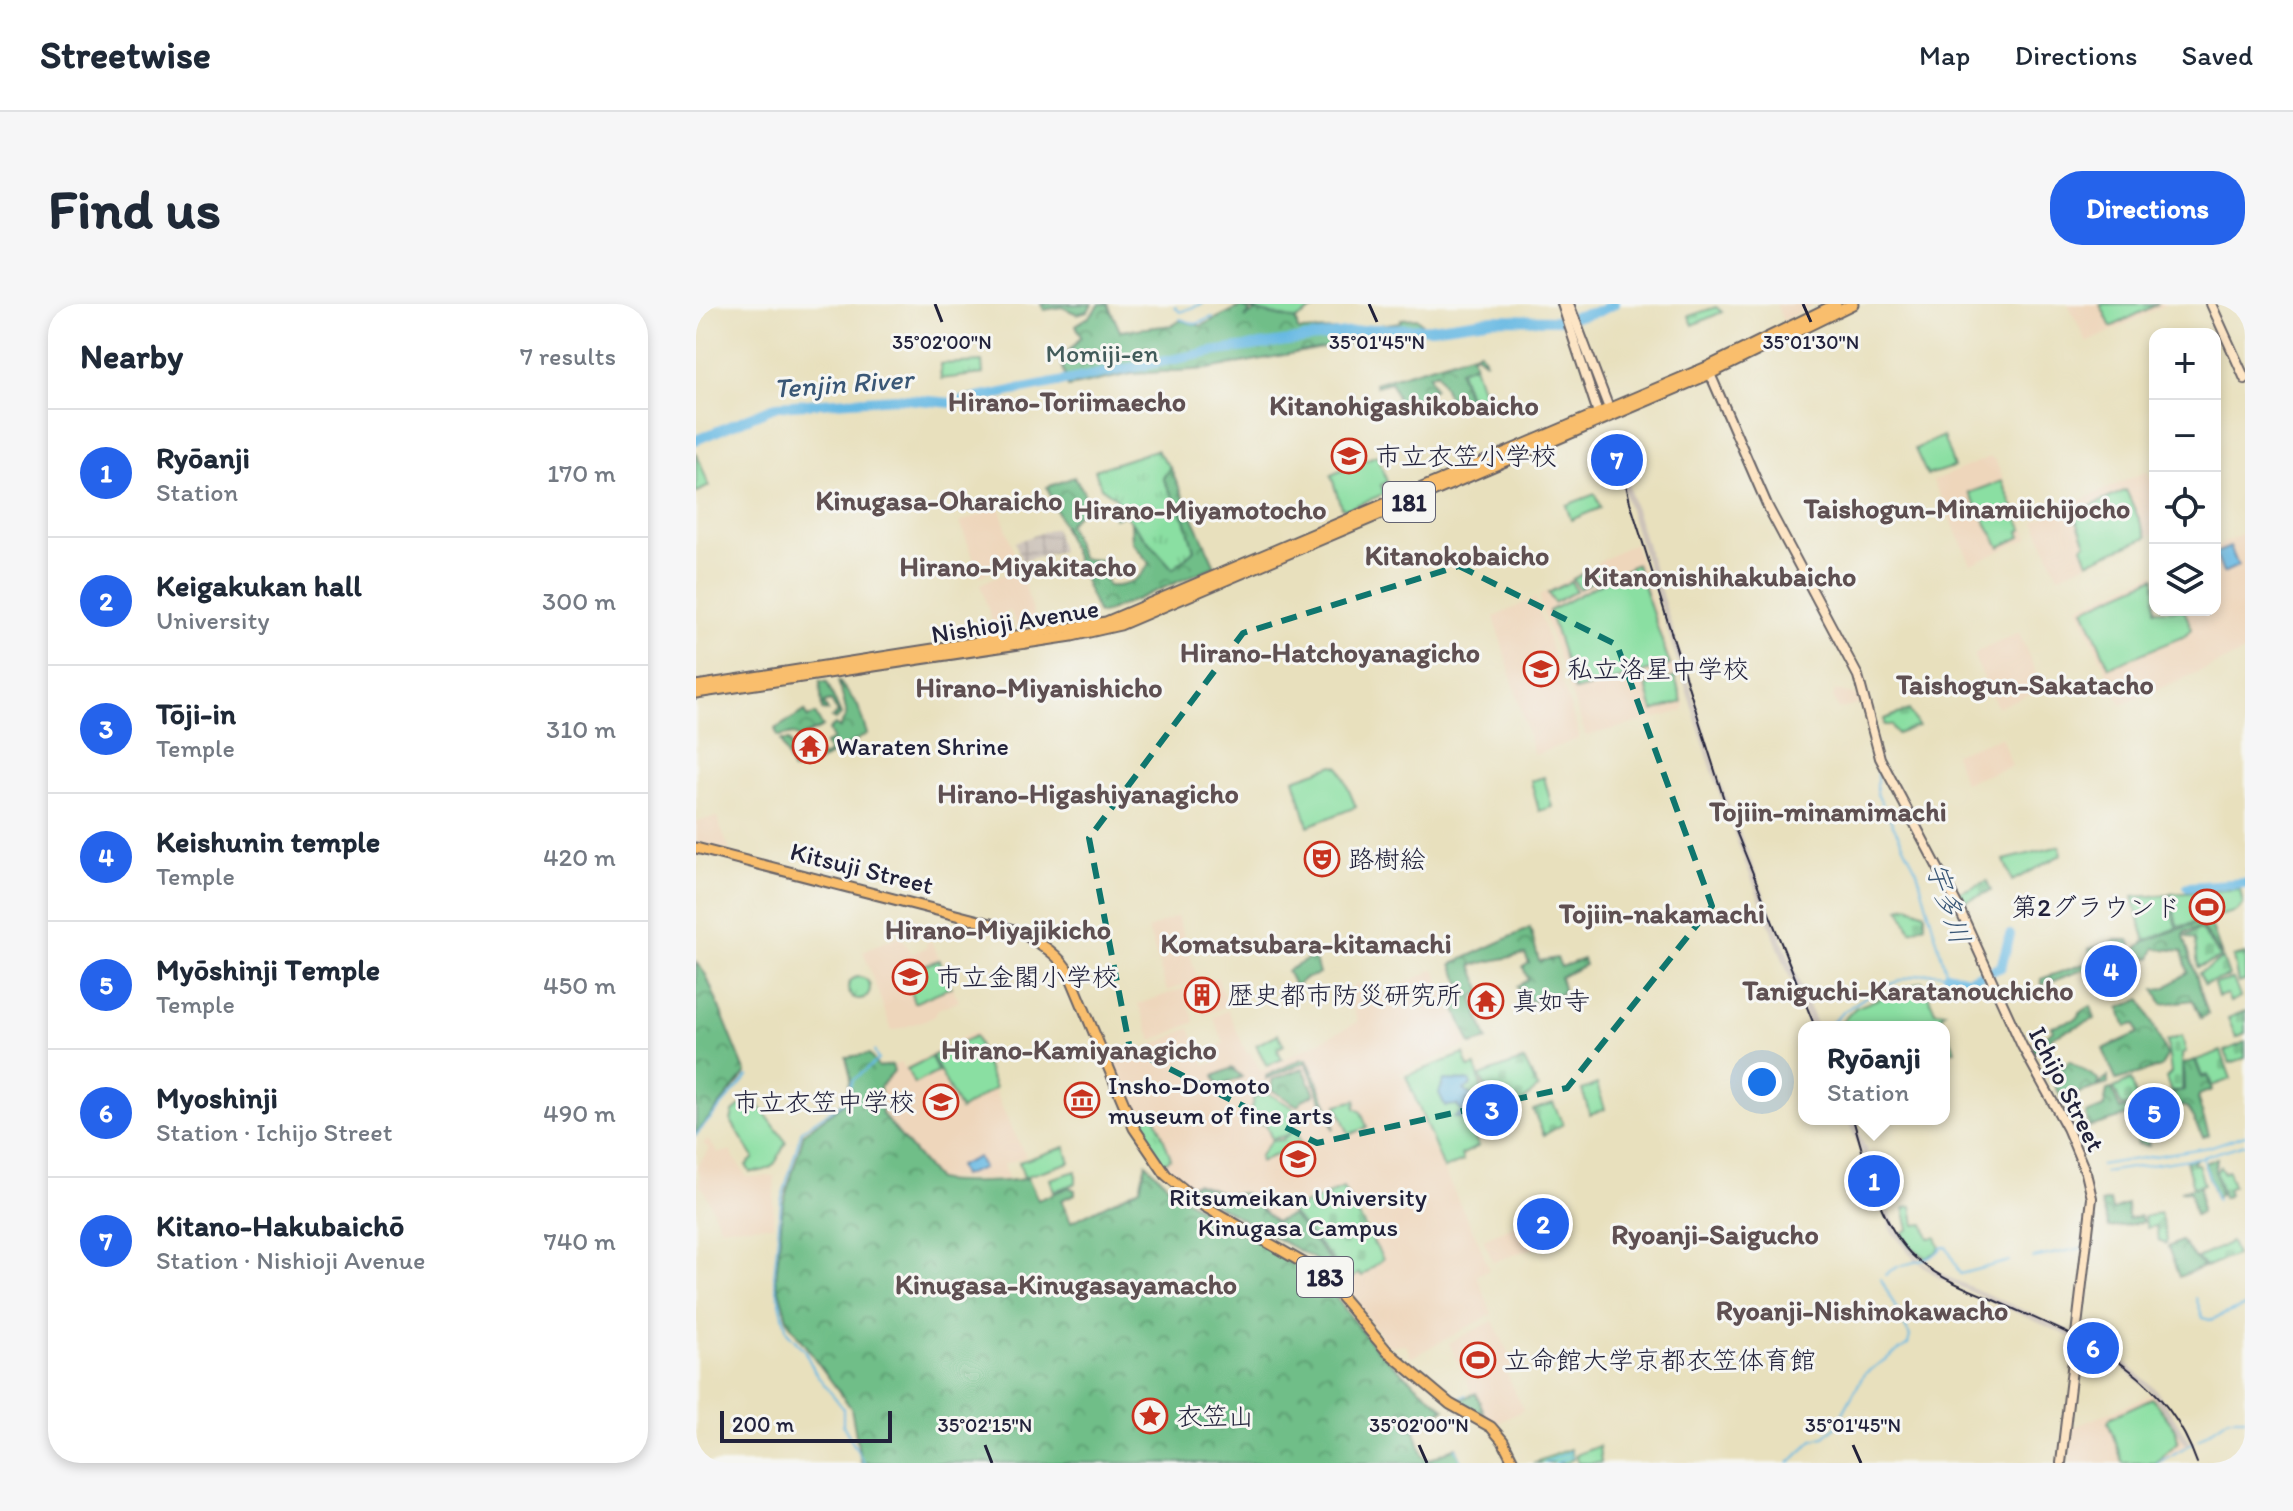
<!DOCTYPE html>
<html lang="en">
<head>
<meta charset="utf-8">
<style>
  :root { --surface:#fff; --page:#f6f6f7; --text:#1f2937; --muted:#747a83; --line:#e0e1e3; --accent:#2563eb }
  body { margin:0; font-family:Itim,"Klee One",sans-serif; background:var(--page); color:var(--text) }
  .controls { position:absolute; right:24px; top:24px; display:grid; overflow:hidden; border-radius:16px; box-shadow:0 4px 12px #0003 }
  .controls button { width:72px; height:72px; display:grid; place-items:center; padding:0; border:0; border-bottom:2px solid var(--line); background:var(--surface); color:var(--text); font:40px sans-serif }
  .scale { position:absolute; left:24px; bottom:20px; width:172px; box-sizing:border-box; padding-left:8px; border:4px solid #22223b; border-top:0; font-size:22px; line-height:28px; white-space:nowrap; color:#22223b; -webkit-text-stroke:6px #f6f6f2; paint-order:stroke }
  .you { position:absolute; left:1066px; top:778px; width:28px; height:28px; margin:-20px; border:6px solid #fff; border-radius:50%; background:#1a73e8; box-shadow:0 0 0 12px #1a73e833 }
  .badge { display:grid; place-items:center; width:52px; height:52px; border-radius:50%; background:var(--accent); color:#fff; font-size:26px; font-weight:700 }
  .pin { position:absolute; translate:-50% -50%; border:4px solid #fff; box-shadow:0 2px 8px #0006 }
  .popup { position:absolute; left:1102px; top:717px; width:152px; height:104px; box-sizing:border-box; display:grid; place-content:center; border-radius:16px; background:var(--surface); filter:drop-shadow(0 2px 6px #0005); font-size:26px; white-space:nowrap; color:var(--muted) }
  .popup b { font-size:30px; color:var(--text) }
  .popup::after { content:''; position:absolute; left:50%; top:100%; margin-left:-16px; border:16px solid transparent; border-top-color:var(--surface) }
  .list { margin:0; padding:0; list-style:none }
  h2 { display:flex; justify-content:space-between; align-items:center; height:104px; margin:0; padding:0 32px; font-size:34px }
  h2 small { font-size:26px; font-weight:400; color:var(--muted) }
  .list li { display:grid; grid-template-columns:52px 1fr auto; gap:24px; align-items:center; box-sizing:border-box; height:128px; padding:0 32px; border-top:2px solid var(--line) }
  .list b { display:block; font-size:30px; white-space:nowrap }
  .list p { margin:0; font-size:26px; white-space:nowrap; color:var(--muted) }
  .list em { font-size:26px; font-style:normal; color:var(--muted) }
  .icon { flex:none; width:44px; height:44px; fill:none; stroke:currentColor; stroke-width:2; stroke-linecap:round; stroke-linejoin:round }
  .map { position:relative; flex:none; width:1549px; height:1159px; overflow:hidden; border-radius:32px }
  header { display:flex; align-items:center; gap:48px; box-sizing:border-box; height:112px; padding:0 40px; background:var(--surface); border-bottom:2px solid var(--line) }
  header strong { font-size:38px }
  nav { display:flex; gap:44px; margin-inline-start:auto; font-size:28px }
  .intro { display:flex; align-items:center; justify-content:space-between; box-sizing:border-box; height:192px; padding:0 48px }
  h1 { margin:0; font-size:56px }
  .button { padding:20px 36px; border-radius:32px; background:var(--accent); color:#fff; font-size:28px; font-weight:700 }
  main { display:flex; gap:48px; padding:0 48px }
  aside { flex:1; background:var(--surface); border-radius:32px; box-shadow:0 4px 12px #0003 }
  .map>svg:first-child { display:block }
  .built { fill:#eed6bb }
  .industrial { fill:url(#industrial-grid) }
  .railway { fill:#ccc2b9 }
  .grass { fill:url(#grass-tufts); stroke:#56806e; stroke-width:2 }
  .forest { fill:url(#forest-crowns); stroke:#487062; stroke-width:2 }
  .cemetery { fill:url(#cemetery-stones); stroke:#56806e; stroke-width:2 }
  .green { fill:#8adfa2; stroke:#56806e; stroke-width:2 }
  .water { fill:#68b9e3; stroke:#456e8f; stroke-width:2 }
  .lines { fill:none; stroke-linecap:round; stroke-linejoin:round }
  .stream { stroke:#68b9e3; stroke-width:2 }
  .river { stroke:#68b9e3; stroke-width:10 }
  .secondary-casing { stroke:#676468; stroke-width:12 }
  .primary-casing { stroke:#676468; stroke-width:13 }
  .secondary { stroke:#fde5c5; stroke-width:8 }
  .primary { stroke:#f9be6d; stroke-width:9 }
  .tram { stroke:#22223b; stroke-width:2 }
  .marked { fill:none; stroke:#0f766e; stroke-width:6; stroke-dasharray:16 10; stroke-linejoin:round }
  .ticks { fill:none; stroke:#22223b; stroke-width:3 }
  .labels { text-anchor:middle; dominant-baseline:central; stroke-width:6; stroke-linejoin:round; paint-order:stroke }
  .shield { fill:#f6f6f2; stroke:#626272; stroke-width:2 }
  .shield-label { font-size:24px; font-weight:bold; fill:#22223b }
  .park-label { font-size:26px; fill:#415b5a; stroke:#f6f6f2 }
  .poi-label { font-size:26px; fill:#22223b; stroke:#f6f6f2; text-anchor:start }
  .street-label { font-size:26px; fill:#22223b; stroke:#f6f6f2 }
  .water-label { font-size:28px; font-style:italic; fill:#3a5776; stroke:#f6f6f2 }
  .neighbourhood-label { font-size:28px; font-weight:bold; fill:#5f5052; stroke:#f6f6f2 }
  .ticks-label { font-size:20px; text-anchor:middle; fill:#22223b; stroke:#f6f6f2; stroke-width:6; stroke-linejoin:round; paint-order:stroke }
</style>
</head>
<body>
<header>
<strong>Streetwise</strong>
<nav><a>Map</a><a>Directions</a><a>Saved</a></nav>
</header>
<div class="intro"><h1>Find us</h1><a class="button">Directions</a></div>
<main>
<aside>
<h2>Nearby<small>7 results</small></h2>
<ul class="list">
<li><span class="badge">1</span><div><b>Ryōanji</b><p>Station</p></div><em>170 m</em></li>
<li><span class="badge">2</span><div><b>Keigakukan hall</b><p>University</p></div><em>300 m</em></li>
<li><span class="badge">3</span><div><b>Tōji-in</b><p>Temple</p></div><em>310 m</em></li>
<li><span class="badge">4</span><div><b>Keishunin temple</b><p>Temple</p></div><em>420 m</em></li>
<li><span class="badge">5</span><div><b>Myōshinji Temple</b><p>Temple</p></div><em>450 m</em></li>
<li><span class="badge">6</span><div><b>Myoshinji</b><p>Station · Ichijo Street</p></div><em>490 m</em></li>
<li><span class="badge">7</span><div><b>Kitano-Hakubaichō</b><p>Station · Nishioji Avenue</p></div><em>740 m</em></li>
</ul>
</aside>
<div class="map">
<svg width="1549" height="1159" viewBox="0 0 1549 1159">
  <defs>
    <pattern id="industrial-grid" width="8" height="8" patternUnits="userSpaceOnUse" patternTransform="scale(2)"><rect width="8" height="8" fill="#ccc2b9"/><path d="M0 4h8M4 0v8" fill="none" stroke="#afa6a0"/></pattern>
    <pattern id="grass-tufts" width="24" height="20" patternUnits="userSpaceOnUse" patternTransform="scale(2)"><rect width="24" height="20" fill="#8adfa2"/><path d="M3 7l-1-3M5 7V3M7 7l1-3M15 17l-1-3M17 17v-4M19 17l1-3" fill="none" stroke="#77bf8c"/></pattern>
    <pattern id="forest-crowns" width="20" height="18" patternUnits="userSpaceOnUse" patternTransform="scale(2)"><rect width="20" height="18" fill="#6fbe88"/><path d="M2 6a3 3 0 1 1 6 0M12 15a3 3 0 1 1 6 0" fill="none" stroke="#5b9a70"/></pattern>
    <pattern id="cemetery-stones" width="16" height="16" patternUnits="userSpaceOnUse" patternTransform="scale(2)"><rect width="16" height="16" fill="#8adfa2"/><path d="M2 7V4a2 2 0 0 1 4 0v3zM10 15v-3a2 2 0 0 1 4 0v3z" fill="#77bf8c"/></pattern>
  </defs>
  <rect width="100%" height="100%" fill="#f6f6f2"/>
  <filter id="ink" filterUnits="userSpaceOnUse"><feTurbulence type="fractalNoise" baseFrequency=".0125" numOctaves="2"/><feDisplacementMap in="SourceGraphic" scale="16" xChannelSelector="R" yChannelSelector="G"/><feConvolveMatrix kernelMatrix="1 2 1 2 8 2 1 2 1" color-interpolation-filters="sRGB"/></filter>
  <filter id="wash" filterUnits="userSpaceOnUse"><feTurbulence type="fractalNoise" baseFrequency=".006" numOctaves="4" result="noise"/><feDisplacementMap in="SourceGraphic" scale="32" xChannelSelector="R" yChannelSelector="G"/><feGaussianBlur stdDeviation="1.8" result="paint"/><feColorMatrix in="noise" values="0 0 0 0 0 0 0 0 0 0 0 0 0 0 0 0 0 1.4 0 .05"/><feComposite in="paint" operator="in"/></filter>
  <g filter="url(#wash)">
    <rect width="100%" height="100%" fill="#e8e0bd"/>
    <g class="built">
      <path d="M1080,0H1119V1L1087,17Z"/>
      <path d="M1372,0H1471L1391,39Z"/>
      <path d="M1294,153L1299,156L1333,234L1275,260L1237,177Z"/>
      <path d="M1451,167L1459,186V229L1362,272L1338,217Z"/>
      <path d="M302,199L321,258L284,272L264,218L289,209L288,204Z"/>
      <path d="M1549,229V348L1425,401L1382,303L1459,269V306H1519V243Z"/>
      <path d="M938,239L989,401L987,407L890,432L844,300V291Z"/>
      <path d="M319,266L324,268L341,320L321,323L314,307L309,309L314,324L299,327L284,280Z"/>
      <path d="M839,294L883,430L882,435L838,451L798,313Z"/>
      <path d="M1323,329L1347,385L1301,403L1278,353L1281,348Z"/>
      <path d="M1139,386L1161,392L1165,400L1142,406L1137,393Z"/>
      <path d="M1305,433L1316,462L1268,479L1258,450Z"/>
      <path d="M21,513L25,525L34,547L0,539V517Z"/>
      <path d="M481,612L502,675L471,687L452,625Z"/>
      <path d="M204,631L216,650L231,643L230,639L235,637L263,697L242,705L238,713L196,727L167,647Z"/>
      <path d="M739,665L772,742L703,770L708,773L738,847L784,941L793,966L781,971L796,1010L715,1054L710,1040L692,1042L648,983L663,971L665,974L688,954L681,947L665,905L659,907L648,883L575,918L495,882L468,863L443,823L420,762L421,757L494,724L509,761L524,756L520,743L528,739L517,713L532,706L551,750L555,749L565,767L662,718L652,691L661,679L670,699Z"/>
      <path d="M521,673L532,701L508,712L502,696L494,699L489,690L499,718L457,737L442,700Z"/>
      <path d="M280,727L301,793L330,853L308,860L312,875H243L234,870L187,808L186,781L199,767L197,762L205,758L208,764Z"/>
      <path d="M12,836L22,849L34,847L51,873L79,872L77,921L24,923L9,887L3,881L4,870L0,863L14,845L7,840Z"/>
      <path d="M859,893L874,931L797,958L787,935L836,914L833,905Z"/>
      <path d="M797,1017L819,1062L809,1066L827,1106L800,1120L786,1110L753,1039Z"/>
      <path d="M1456,1090L1490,1141L1461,1159H1373L1376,1124Z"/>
    </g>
    <path class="industrial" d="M359,224L365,247L325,257L319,238Z"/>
    <g class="railway">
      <path d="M921,133L936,195L1028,489L1121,723H1113L1028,504L923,174L913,135Z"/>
      <path d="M1152,815H1158L1201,925L1225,955L1220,957L1196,928Z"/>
      <path d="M1228,958L1252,973L1378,1028L1423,1053L1460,1086L1495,1139L1490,1141L1455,1088L1419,1058L1386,1038L1243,974L1223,959Z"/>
    </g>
    <g class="grass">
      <path d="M286,58L287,70L245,75L244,60Z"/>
      <path d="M460,146L474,163L467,174L489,215L498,246L477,266L429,211L418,214V209L426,205L419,193L405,183L399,166Z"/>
      <circle cx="163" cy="684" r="11"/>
      <path d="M568,787L598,804V824L592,831L576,835L570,821L553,816L557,795Z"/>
      <path d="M660,796L659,804L665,808L671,823L653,831L641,801Z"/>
      <path d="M451,808L459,812L475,854L467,859L454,842L440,811Z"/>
    </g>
    <g class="forest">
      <path d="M345,0H396L392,7L381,10L366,3L348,6Z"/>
      <path d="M404,0H412L424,27L477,21L485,16L505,22L546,2L554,8L549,14L559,8L547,0H557L560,7L600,16L602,27L651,26L704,18L705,15L720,14L727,21L657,26L654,39L512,65L435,70L372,83L365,56L385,33L380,21L394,12Z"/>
      <path d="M784,47L790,58L780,50L776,52L779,60L763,66L774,99L758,106L741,68L733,71L739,85L704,102L695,78L680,82L679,79Z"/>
      <path d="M474,163L519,262L406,310L401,308L351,183L378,173C379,177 383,179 385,183C396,201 383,208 372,220L386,255L406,256V269L412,282C429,284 447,274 453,259L436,238L435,218L477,265L498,246L489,215L467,174Z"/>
      <path d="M142,376L162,402L171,430L114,463L97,467L84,437H93L99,458L114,449L121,452L120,445L126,453L133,449L129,440L137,435L133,426L139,421L143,424C145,419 148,416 150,412C152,407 143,382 142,376Z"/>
      <path d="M124,377L131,378L145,411L139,416L136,414L142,409L135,397L128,399L132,407L126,406Z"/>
      <path d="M109,407L112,414L119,410L127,423L103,434L97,430L82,433L79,425Z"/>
      <path d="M1513,614L1526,652L1505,624L1489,628L1488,633L1512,710L1505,714L1497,696L1466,700L1459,685L1469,684L1492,668L1486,647L1459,644L1455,654L1440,651L1439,646L1449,637Z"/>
      <path d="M834,624L843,657L861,654L865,663L887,655L889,661L864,673L868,688L842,698L829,695L821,682L832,676L827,663L833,659L829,650L776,661L786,688L778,692V699L791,736L775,741L758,701L771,694L756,660Z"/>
      <path d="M1421,636H1433L1446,672L1432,677L1420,654L1346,681L1345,675L1396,657L1393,645Z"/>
      <path d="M618,652L623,670L608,675L599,683L591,667Z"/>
      <path d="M0,658L10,671L50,769L0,830Z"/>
      <path d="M1445,695L1471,751L1465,763L1420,776L1407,745L1442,729L1439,720L1430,722L1423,704Z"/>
      <path d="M1395,702L1399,715L1355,733L1356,737L1338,748L1335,745L1357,726L1356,722L1381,715L1383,709Z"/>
      <path d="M173,750L182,763L196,761L198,767L184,783L186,810L241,876C257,880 317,878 332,874L342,896L373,883L379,886V890L365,896L375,918L444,884L450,859C494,911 558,929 612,967C641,987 656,1019 680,1044C701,1066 726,1085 749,1105L710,1126L718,1124L727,1152L733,1156L760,1143L766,1159H165L155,1104L92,1018L80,975L87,900L108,829L149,798L155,773L150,753Z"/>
      <path d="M606,755H611L636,811L638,826L610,758L570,775V772Z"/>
      <path d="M1499,756L1506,774L1511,772L1516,786L1503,791L1502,796L1513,831L1507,833L1491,803L1480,802L1476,790L1488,786L1487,760Z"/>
      <path d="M1373,757L1402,775V782L1412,773V780L1383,789L1374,797L1366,795L1352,767L1363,761L1368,764Z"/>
      <path d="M536,764L546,773L522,783L518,772Z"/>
      <path d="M607,764L619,790L606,796L602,802L576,786V776Z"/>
      <path d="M1416,785L1424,806L1442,801L1453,842L1442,840L1431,812L1393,823L1390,810L1408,803L1411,786Z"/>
      <path d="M1521,854L1519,867L1524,890L1520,894L1508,859Z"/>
      <path d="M500,879L530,890L548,889L579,918L596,911L654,980L651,985L618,955L497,888L494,882Z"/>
      <path d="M1504,882L1505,908L1499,911L1494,888L1484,887Z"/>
      <path d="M1414,897L1416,907L1431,900L1432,915L1444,912L1447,918L1413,924L1405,899Z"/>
      <path d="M1485,937L1507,963L1483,973L1472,943Z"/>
      <path d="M780,1089L789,1111L763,1096Z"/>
    </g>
    <g class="cemetery">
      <path d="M1020,3L1026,8L997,21L993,12Z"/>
      <path d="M1213,406L1222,422L1201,430L1195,421H1188V415Z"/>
      <path d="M1291,577L1295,587L1264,599L1259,590Z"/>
      <path d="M1212,602L1229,609V621L1215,627L1204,604Z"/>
      <path d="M1504,625L1525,654L1502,663L1499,636L1489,632Z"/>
      <path d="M1549,650V677L1542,679L1537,653Z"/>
      <path d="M1527,655L1533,672L1509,680L1503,669Z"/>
      <path d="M1537,675L1544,693L1534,698L1531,690L1522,693L1518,680Z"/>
      <path d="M1549,707V730L1540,734L1532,714Z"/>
      <path d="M582,730L588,741L581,745L586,755L571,762L560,741Z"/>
      <path d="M1486,732L1490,748L1486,750V786L1475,788L1470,774L1475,769L1471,737Z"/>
      <path d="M1549,738V754L1534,759L1529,747Z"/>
      <path d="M1525,747L1535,775L1516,782L1512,771L1506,772L1500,756Z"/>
      <path d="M828,756L842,784C828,794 819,810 804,817L784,772Z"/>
      <path d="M1435,776L1442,798L1426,803L1418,784Z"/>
      <path d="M857,799L867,820L848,831L837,806Z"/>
      <path d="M1500,855L1497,860H1502L1508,880L1497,883L1490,857Z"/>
      <path d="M1524,862L1527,869L1532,867L1537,882L1531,885L1533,891L1527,894L1520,869Z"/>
      <path d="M647,884L687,955L666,972L663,969L654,976L594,907Z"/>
      <path d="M1464,909L1471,936L1470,940L1463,937L1460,922L1451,924L1448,913Z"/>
      <path d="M1535,938L1540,951L1509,963L1501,954Z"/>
    </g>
    <g class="green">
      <path d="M558,0H616L618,5L600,16L561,7Z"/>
      <path d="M1404,0H1462L1415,23Z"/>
      <path d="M778,61L788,91L774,95L764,66Z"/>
      <path d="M1247,132L1258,163L1231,171L1219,145Z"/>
      <path d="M0,148L13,182L0,189Z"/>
      <path d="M681,151L691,178L685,181L688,190L651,205L645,203L635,171Z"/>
      <path d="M1306,177L1327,225L1323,227L1325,233L1304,243L1273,189Z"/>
      <path d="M1430,186L1451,233L1392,258L1386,242L1390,239L1378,210Z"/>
      <path d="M899,190L904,204L875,216L870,201Z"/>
      <path d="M940,260L974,361L879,387L853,307Z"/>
      <path d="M900,263L905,273L883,285L877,275Z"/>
      <path d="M1459,273V306H1488L1496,325L1489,332L1413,363L1388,305Z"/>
      <path d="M875,277L880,287L858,299L852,289Z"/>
      <path d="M979,373L986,398L957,407L950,382Z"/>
      <path d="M638,461L643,463L660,503L612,522L598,475Z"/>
      <path d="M848,473L856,503L843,507L835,477Z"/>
      <path d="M1364,542L1365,551L1316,577L1308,556Z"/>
      <path d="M1544,585L1547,600L1541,607L1482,623L1474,590Z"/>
      <path d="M1472,591L1481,624L1449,637L1437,593Z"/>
      <path d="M243,656L255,683L218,699L208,668Z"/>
      <path d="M1226,677L1239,707L1249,708L1245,712L1259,746L1248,751V723H1141L1159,704Z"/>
      <path d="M279,732L299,784L264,806L236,752Z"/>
      <path d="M768,750L773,764L780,762L790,803L782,806L778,800L773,802L779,819L772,823L783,842L765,851L767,857L748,865L710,772Z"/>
      <path d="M235,753L242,768L218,780L211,765Z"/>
      <path d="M901,780L909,805L894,810L886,786Z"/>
      <path d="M56,792L90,838C78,860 81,867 54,868L50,861L58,854L35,817L37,808Z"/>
      <path d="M599,825L605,839L564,858L563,853L575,837L586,836Z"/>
      <path d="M369,843L374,858L328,873L323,858Z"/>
      <path d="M380,867V879L358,887L354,875Z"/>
      <path d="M1216,902L1219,921L1228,920L1233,934L1240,933L1244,945L1231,954L1214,942L1206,929L1213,925L1208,904Z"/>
      <path d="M1456,1094L1480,1126L1482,1138L1459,1159H1427L1412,1118L1415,1113Z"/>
      <path d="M903,1142L905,1159H882L879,1151Z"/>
      <path d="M874,1145L877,1155L870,1159H837Z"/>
    </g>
    <g class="water">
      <path d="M1534,243L1542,262L1527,269L1519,249Z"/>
      <path d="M748,776L774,777L775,781L768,786L779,794L771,797L766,815L758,813L766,808L761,801L749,802L743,789Z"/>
      <path d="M282,853L287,864L266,872L262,862Z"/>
    </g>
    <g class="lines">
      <g class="stream">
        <path d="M479,3L484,8L506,0"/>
        <path d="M484,15L500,20L517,13"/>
        <path d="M1181,458V490L1221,567L1251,671"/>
        <path d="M1132,723C1150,699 1221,660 1249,671"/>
        <path d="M0,831L52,772"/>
        <path d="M1404,861L1513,843L1549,831"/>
        <path d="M1408,868L1506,853"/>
        <path d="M1521,896L1506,853L1549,840"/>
        <path d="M1337,954L1386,944"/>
        <path d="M1189,971C1205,955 1233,962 1246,943H1251L1264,970L1313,957"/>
        <path d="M1500,994L1507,1014L1514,1016L1549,1002"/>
        <path d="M760,1097L770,1091"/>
        <path d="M1502,1136L1533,1114H1549"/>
        <path d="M760,1144L766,1159"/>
        <path d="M168,1159L147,1121V1104L120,1070L108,1046L91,1028L78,973L85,897L106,826L147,798L157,776L182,756L178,747"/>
        <path d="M848,1159L874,1148"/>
        <path d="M859,1159L876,1152"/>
        <path d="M1093,1159L1117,1136L1128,1133L1140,1122L1168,1070L1212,1040L1214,1032L1185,975"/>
        <path d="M1461,1159L1497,1139"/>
      </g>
      <g class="river">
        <path d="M0,136L81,102L199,94L256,99L515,48L677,25L735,24L797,15L863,16L904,7L918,0"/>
        <path d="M1492,583L1549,579"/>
        <path d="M1251,671L1272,676L1305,663L1314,631"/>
      </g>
    </g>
  </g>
  <g filter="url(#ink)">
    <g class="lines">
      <g class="secondary-casing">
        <g id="secondary">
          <path d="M866,0L903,112"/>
          <path d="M873,0L914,107"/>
          <path d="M1515,0L1549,75"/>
          <path d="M1012,65L1072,203L1162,372L1184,454L1262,602L1326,742L1371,824L1390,869L1396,894L1365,1159"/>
        </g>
      </g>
      <g class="primary-casing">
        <g id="primary">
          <path d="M0,382L410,318L1011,63L1140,0"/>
          <path d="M0,389L376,332L424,321L1014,70L1157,0"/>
          <path d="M0,544L322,627C341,638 363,649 373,669L438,824L470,871L508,902L625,969L691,1047L754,1100L795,1123L807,1137L818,1159"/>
        </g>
      </g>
      <use href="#secondary" class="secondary"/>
      <use href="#primary" class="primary"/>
      <g class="tram">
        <path d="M924,154L934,198L1031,505L1119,723"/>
        <path d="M1157,815C1170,859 1182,915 1214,949C1236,971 1265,982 1293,994C1381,1034 1466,1059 1501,1159"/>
      </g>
    </g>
  </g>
  <path class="marked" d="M763,262L921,341L1016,602L871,784L621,839L434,745L393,534L547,329Z"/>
  <path class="ticks" d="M239,0L246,18M673,0L681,18M1107,0L1115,18M289,1141L296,1159M723,1141L731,1159M1157,1141L1165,1159"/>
  <defs>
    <g id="school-ring" transform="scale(1.8)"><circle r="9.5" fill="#f6f6f2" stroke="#c8321e" stroke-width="1.5"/><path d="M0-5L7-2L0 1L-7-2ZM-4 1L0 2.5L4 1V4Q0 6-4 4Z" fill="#c8321e"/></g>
    <g id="temple-ring" transform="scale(1.8)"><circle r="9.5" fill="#f6f6f2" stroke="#c8321e" stroke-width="1.5"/><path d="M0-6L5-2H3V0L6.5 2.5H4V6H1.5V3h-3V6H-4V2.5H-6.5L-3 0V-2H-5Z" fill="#c8321e"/></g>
    <g id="theatre-ring" transform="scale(1.8)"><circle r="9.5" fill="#f6f6f2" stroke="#c8321e" stroke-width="1.5"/><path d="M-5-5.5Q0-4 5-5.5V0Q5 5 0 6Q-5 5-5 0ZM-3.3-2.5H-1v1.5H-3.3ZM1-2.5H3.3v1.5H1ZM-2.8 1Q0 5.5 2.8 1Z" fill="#c8321e"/></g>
    <g id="stadium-ring" transform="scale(1.8)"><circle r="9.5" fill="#f6f6f2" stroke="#c8321e" stroke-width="1.5"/><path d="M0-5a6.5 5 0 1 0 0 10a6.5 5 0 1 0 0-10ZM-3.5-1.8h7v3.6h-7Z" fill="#c8321e"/></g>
    <g id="building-ring" transform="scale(1.8)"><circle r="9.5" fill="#f6f6f2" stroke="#c8321e" stroke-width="1.5"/><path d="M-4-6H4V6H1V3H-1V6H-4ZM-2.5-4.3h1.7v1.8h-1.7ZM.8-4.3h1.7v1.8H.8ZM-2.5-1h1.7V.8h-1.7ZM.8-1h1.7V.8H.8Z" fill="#c8321e"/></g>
    <g id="museum-ring" transform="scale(1.8)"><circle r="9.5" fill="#f6f6f2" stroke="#c8321e" stroke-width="1.5"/><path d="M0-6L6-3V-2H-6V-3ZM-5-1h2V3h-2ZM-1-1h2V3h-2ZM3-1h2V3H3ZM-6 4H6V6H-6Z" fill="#c8321e"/></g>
    <g id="university-ring" transform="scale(1.8)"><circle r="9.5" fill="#f6f6f2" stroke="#c8321e" stroke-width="1.5"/><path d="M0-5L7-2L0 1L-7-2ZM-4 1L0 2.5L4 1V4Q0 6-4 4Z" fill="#c8321e"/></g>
    <g id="sight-ring" transform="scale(1.8)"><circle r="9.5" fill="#f6f6f2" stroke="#c8321e" stroke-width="1.5"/><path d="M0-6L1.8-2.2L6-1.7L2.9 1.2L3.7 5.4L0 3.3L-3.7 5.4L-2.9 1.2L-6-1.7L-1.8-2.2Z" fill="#c8321e"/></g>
  </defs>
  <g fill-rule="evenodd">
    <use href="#school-ring" x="653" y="152"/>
    <use href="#school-ring" x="845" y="365"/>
    <use href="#temple-ring" x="114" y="442"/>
    <use href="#theatre-ring" x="626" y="555"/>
    <use href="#stadium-ring" x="1511" y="603"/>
    <use href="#school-ring" x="214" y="673"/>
    <use href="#building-ring" x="506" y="691"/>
    <use href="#temple-ring" x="790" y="697"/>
    <use href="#museum-ring" x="386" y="796"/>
    <use href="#school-ring" x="245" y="798"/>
    <use href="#university-ring" x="602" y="855"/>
    <use href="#stadium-ring" x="782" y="1056"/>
    <use href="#sight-ring" x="454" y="1112"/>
  </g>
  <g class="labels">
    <g class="shield">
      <rect x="687" y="178" width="52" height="40" rx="6"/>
      <rect x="601" y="953" width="56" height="40" rx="6"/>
    </g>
    <g class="shield-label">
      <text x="713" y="198">181</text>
      <text x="629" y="973">183</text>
    </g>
    <g class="park-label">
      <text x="406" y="49">Momiji-en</text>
    </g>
    <g class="poi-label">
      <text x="679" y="152">市立衣笠小学校</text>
      <text x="871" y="365">私立洛星中学校</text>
      <text x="140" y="442">Waraten Shrine</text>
      <text x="652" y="555">路樹絵</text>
      <text x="1485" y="603" text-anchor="end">第2グラウンド</text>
      <text x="240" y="673">市立金閣小学校</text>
      <text x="532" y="691">歴史都市防災研究所</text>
      <text x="816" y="697">真如寺</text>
      <text x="412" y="781">Insho-Domoto<tspan x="412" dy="30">museum of fine arts</tspan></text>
      <text x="219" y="798" text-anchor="end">市立衣笠中学校</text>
      <text x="602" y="893" text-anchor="middle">Ritsumeikan University<tspan x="602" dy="30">Kinugasa Campus</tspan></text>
      <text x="808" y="1056">立命館大学京都衣笠体育館</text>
      <text x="480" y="1112">衣笠山</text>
    </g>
    <g class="street-label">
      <text transform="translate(319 317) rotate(-9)">Nishioji Avenue</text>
      <text transform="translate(166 564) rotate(14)">Kitsuji Street</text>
      <text transform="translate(1371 785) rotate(63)">Ichijo Street</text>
    </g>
    <g class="water-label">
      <text transform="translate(147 79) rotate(-4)">Tenjin River</text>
      <text transform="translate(1253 599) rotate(72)">宇多川</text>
    </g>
    <g class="neighbourhood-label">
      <text x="371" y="97">Hirano-Toriimaecho</text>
      <text x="708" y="101">Kitanohigashikobaicho</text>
      <text x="243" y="196">Kinugasa-Oharaicho</text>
      <text x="1271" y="204">Taishogun-Minamiichijocho</text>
      <text x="504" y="205">Hirano-Miyamotocho</text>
      <text x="761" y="251">Kitanokobaicho</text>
      <text x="322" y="262">Hirano-Miyakitacho</text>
      <text x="1024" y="272">Kitanonishihakubaicho</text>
      <text x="634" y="348">Hirano-Hatchoyanagicho</text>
      <text x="1329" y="380">Taishogun-Sakatacho</text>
      <text x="343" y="383">Hirano-Miyanishicho</text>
      <text x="392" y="489">Hirano-Higashiyanagicho</text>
      <text x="1132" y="507">Tojiin-minamimachi</text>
      <text x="966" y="609">Tojiin-nakamachi</text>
      <text x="302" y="625">Hirano-Miyajikicho</text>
      <text x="610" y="639">Komatsubara-kitamachi</text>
      <text x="1212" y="686">Taniguchi-Karatanouchicho</text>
      <text x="383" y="745">Hirano-Kamiyanagicho</text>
      <text x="1019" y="930">Ryoanji-Saigucho</text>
      <text x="370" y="980">Kinugasa-Kinugasayamacho</text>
      <text x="1166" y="1006">Ryoanji-Nishinokawacho</text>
    </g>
  </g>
  <g class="ticks-label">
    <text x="246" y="45">35°02'00"N</text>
    <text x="681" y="45">35°01'45"N</text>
    <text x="1115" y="45">35°01'30"N</text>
    <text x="289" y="1128">35°02'15"N</text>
    <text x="723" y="1128">35°02'00"N</text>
    <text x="1157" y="1128">35°01'45"N</text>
  </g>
</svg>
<div class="controls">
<button>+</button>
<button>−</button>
<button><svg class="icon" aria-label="locate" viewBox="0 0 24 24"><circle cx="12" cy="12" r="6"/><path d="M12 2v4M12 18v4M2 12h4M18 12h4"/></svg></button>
<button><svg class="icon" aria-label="layers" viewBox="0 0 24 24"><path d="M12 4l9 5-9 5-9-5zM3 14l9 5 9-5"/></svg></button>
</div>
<div class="scale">200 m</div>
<div class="you"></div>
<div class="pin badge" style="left:1178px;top:877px">1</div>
<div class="popup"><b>Ryōanji</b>Station</div>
<div class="pin badge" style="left:847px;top:920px">2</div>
<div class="pin badge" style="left:796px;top:806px">3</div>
<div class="pin badge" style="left:1415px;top:667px">4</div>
<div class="pin badge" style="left:1458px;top:809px">5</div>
<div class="pin badge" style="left:1397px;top:1044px">6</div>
<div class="pin badge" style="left:921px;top:156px">7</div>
</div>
</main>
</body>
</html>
